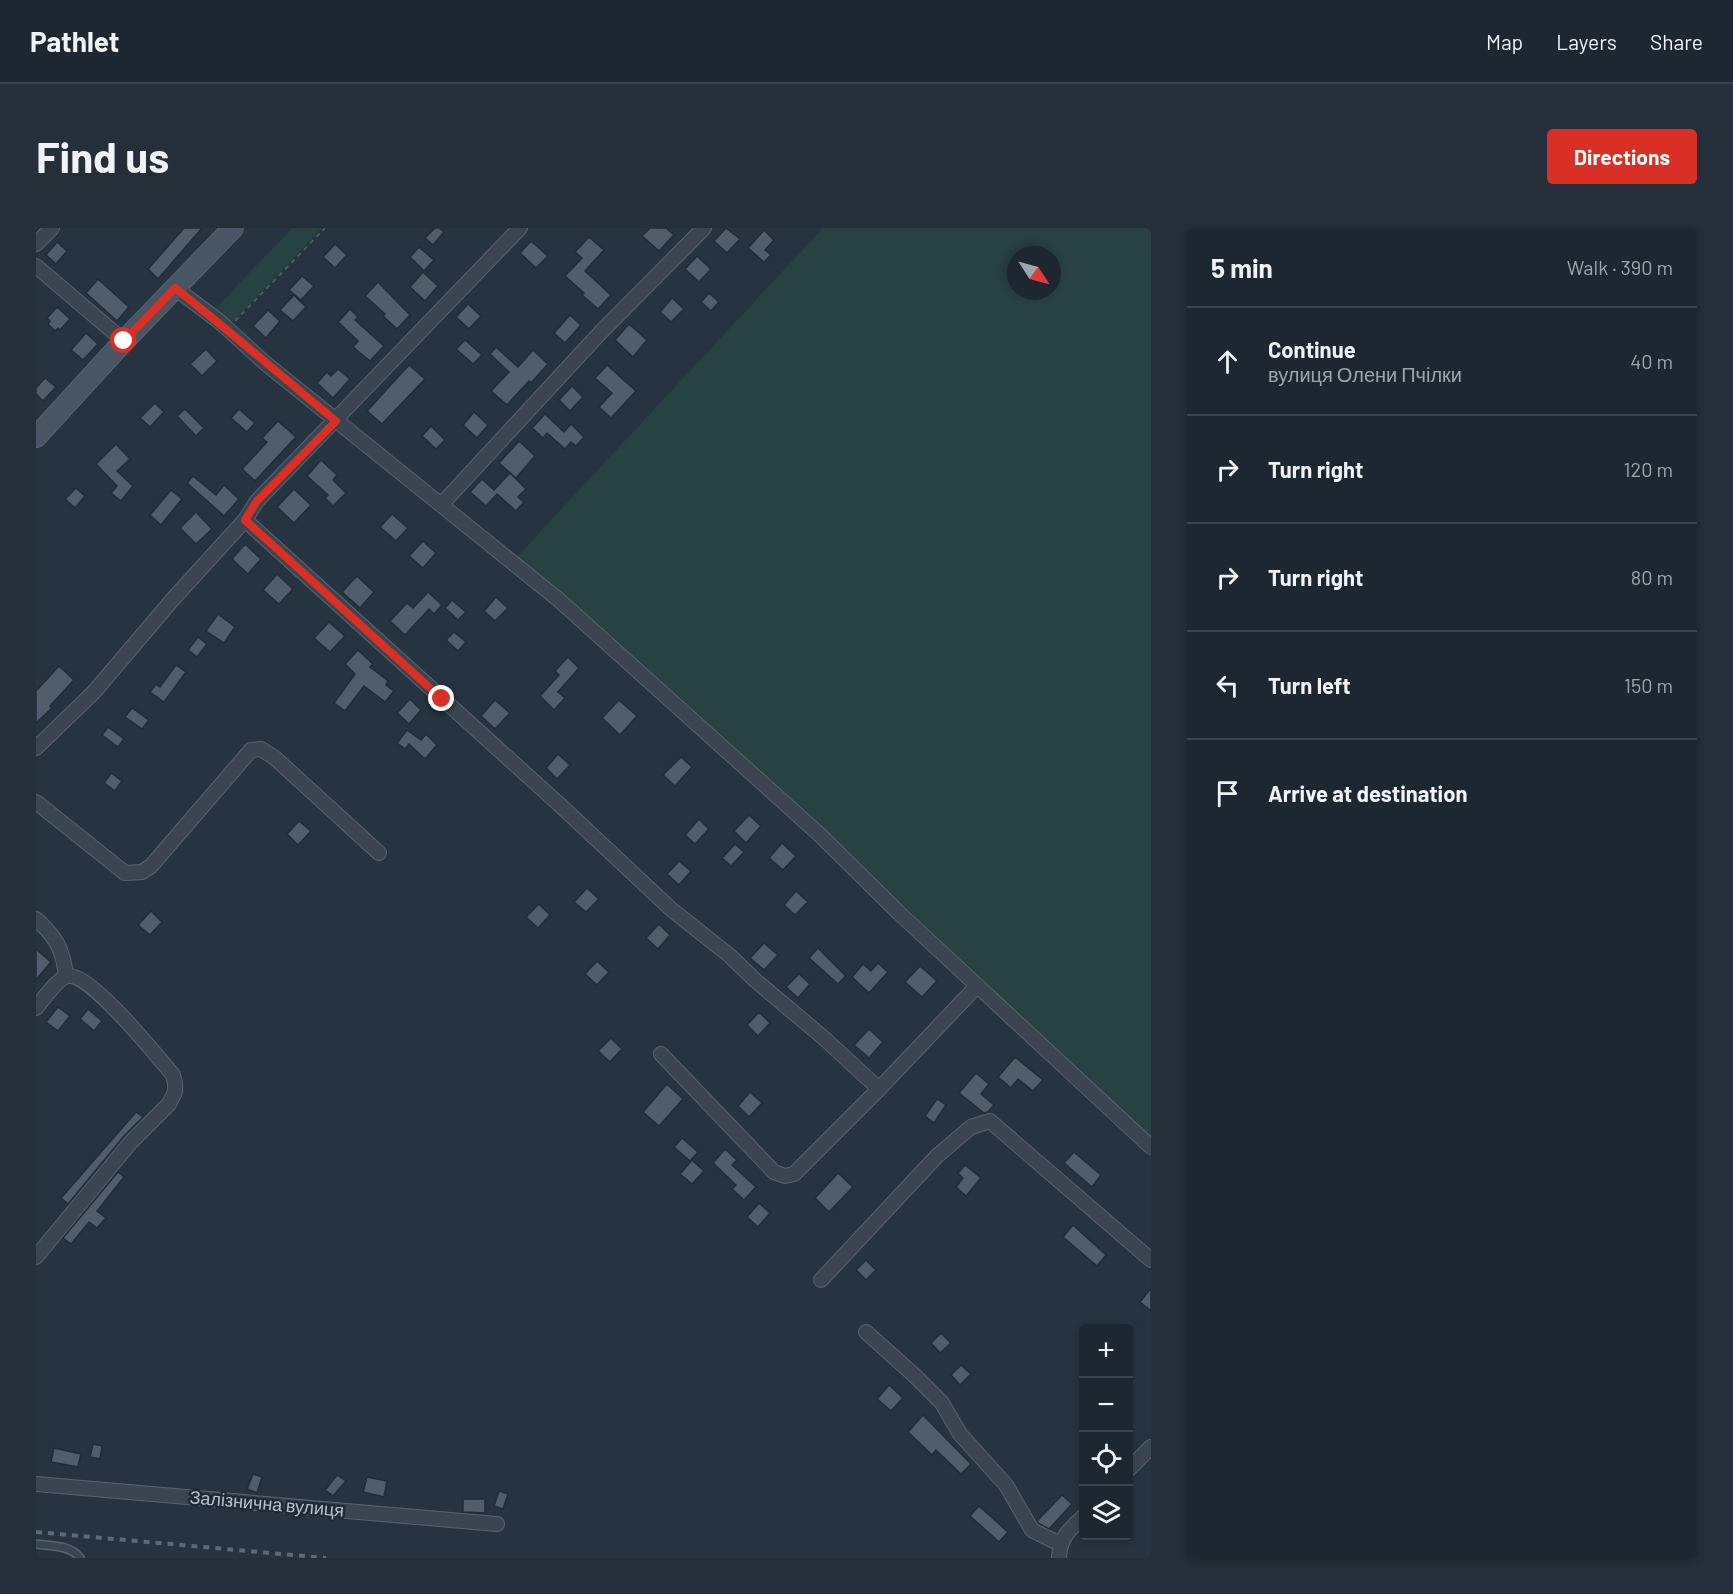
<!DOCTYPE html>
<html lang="en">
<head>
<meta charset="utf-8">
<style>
  :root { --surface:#1c2731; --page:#252f39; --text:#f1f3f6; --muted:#a0a5ab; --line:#3a444d; --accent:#d93025 }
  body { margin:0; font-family:Barlow,sans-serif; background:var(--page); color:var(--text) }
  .controls { position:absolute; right:18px; bottom:18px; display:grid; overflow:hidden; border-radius:6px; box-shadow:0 3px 9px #0003 }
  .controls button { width:54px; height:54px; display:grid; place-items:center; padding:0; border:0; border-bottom:2px solid var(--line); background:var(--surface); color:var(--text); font:30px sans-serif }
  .compass { position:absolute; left:971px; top:18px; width:54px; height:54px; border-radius:50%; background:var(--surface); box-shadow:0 3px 9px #0003; rotate:126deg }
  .stop { position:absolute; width:18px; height:18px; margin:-14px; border:4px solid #d93025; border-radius:50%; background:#fff }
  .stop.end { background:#d93025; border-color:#fff; box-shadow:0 2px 6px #0008 }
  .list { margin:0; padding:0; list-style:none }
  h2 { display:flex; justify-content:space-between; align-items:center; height:78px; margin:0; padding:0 24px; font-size:26px }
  h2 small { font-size:20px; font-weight:400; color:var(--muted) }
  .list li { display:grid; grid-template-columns:39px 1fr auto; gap:18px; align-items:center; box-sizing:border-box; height:108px; padding:0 24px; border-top:2px solid var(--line) }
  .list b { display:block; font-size:22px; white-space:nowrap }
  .list p { margin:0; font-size:20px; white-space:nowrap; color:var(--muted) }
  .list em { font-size:20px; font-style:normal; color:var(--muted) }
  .icon { flex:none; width:33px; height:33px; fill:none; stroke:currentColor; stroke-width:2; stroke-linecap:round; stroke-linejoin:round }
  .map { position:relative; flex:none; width:1115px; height:1330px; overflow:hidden; border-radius:6px }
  header { display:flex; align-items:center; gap:36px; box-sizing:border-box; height:84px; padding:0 30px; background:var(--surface); border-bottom:2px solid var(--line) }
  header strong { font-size:28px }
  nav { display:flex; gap:33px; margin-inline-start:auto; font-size:21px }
  .intro { display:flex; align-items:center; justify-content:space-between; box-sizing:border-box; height:144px; padding:0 36px }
  h1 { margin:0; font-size:42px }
  .button { padding:15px 27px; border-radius:6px; background:var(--accent); color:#fff; font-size:21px; font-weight:700 }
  main { display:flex; gap:36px; padding:0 36px }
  aside { flex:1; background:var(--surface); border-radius:6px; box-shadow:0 3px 9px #0003 }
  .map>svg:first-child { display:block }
  .green { fill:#284142; fill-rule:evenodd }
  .building { fill:#4f5d6c; stroke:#212c38; stroke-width:1.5 }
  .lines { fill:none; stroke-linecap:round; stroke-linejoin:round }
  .lane-casing { stroke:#58636e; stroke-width:10 }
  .street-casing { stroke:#58636e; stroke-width:16 }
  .secondary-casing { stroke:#58636e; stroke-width:22 }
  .path { stroke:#465e5f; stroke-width:2; stroke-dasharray:4.5 4.5; stroke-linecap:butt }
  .lane { stroke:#3a4551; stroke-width:7 }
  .street { stroke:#3a4551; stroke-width:14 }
  .secondary { stroke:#485564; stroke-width:20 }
  .rail { stroke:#5c6a78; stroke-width:4; stroke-dasharray:6 6; stroke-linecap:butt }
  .route { stroke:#d93025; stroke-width:8 }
  .labels { text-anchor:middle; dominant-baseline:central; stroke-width:5; stroke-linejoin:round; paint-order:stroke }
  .street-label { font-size:18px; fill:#b7c0cb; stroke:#1f2a36 }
</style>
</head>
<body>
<header>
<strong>Pathlet</strong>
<nav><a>Map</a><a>Layers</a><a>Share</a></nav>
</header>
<div class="intro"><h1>Find us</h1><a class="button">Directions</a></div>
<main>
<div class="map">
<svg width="1115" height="1330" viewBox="0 0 1115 1330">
  <rect width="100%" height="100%" fill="#263441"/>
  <g class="green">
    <path d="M256,0H286L196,95L179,81Z"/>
    <path d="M787,0H1115V919L476,334ZM980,27H1016V63H980Z"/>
  </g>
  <g class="building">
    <path d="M148,0H166L122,51L112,41Z"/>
    <path d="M399,0H403L408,4L397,17L389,10Z"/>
    <path d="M614,0H630L638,7L623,23L606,8Z"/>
    <path d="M690,0L704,11L691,25L678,13Z"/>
    <path d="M728,2L738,12L729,22L735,27L728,34L712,20Z"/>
    <path d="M553,9L568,22L549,43L575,67L562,81L546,67L548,65L529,48L546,30L539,24Z"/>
    <path d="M495,13L512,28L500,40L484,25Z"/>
    <path d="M21,14L31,23L20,36L10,27Z"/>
    <path d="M299,16L311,27L299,40L287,29Z"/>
    <path d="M383,19L398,32L388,43L374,29Z"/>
    <path d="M661,28L675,41L663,54L649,41Z"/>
    <path d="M387,44L402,58L389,73L374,59Z"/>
    <path d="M266,48L278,58L265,72L253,62Z"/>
    <path d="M62,51L93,79L81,93L50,65Z"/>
    <path d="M342,54L374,87L361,101L347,88L349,86L329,68Z"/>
    <path d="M673,65L683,74L675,83L665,74Z"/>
    <path d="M258,67L270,79L257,93L244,82Z"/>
    <path d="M636,70L648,81L635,94L624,84Z"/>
    <path d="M432,76L445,88L433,101L420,89Z"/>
    <path d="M21,79L34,91L24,102L22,100L19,103L12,96L14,93L11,90Z"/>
    <path d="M314,81L322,89L319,92L348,118L334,133L317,119L322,113L302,94Z"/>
    <path d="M232,82L244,93L230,110L217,98Z"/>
    <path d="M534,87L545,97L529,115L518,105Z"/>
    <path d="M593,96L611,112L597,129L579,112Z"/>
    <path d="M50,105L62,116L47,132L35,122Z"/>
    <path d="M429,112L446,127L437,136L420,121Z"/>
    <path d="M460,119L482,139L497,122L512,136L495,155L493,153L471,177L455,163L473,144L454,126Z"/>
    <path d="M170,121L181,133L166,148L154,136Z"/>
    <path d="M373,137L389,151L346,196L331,183Z"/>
    <path d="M571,137L600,163L575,190L563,179L576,165L559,150Z"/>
    <path d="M302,141L314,151L297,170L281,155L291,144L295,148Z"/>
    <path d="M9,150L20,159L7,173L0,166V160Z"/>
    <path d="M536,158L547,169L534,183L523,172Z"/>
    <path d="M119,175L128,184L114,199L104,190Z"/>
    <path d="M149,181L168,200L160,208L141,188Z"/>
    <path d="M203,181L219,195L211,204L195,190Z"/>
    <path d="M438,184L452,197L441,210L427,197Z"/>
    <path d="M509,186L528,204L535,196L548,209L540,218L535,214L529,221L511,205L507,210L496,200Z"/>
    <path d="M242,193L260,209L219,253L206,241L231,214L226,210Z"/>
    <path d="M395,198L409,212L400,221L386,208Z"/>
    <path d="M483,213L499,228L480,250L463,235Z"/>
    <path d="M80,216L94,231L81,243L97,258L85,273L75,265L81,258L60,236Z"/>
    <path d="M285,232L301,247L297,252L310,265L297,278L289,270L292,267L271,248Z"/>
    <path d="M474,245L490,261L482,269L488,274L480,283L461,266L450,278L434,264L446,251L458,262Z"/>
    <path d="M157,248L180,267L188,257L203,271L188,288L151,255Z"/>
    <path d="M40,260L49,268L39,280L29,271Z"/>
    <path d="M258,261L275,277L258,295L241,279Z"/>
    <path d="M135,262L146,271L125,297L114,287Z"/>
    <path d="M160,284L176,301L160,316L144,300Z"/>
    <path d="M356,286L372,300L360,313L344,299Z"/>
    <path d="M387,313L400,325L387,340L373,328Z"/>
    <path d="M209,316L225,331L212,346L196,331Z"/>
    <path d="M241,346L257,361L243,376L227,362Z"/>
    <path d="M321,348L338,364L324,380L306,364Z"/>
    <path d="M392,364L406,377L398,386L393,381L369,407L354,393L371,375L377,380Z"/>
    <path d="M460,369L472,380L459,393L448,383Z"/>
    <path d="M416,372L430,384L422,392L409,380Z"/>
    <path d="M182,386L199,399L188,415L170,403Z"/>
    <path d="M293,394L309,408L294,424L278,410Z"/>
    <path d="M418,404L430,414L422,423L410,412Z"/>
    <path d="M162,409L171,416L161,429L152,422Z"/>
    <path d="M322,422L337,436L334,439L352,453L350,457L358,463L349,474L328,458L309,483L298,475L319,446L309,436Z"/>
    <path d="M532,429L543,440L522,464L529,470L518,482L504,468L523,447L519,443Z"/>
    <path d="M140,437L150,444L128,474L114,464L120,456L124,459Z"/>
    <path d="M23,438L38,452L14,478L16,480L0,495V463Z"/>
    <path d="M374,471L385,482L373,496L361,485Z"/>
    <path d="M459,472L474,485L459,501L445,488Z"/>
    <path d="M583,472L601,488L584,507L566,490Z"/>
    <path d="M96,480L113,492L106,501L89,489Z"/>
    <path d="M72,499L88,511L82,519L66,507Z"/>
    <path d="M371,502L385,512L390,506L401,517L389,531L373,516L369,521L361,515Z"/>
    <path d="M522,526L534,537L521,551L510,540Z"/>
    <path d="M645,529L656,539L639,558L627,547Z"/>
    <path d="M75,545L86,553L79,563L68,555Z"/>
    <path d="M713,587L725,598L710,615L698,603Z"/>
    <path d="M663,591L673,601L659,616L649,607Z"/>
    <path d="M263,593L275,603L262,617L251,606Z"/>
    <path d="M746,615L760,628L747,642L733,630Z"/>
    <path d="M699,616L708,624L695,638L686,630Z"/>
    <path d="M643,633L655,643L643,657L631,646Z"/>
    <path d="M551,660L563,671L550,684L538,674Z"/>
    <path d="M760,663L772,674L759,687L748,677Z"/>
    <path d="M503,676L514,687L502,700L490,689Z"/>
    <path d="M115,683L126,694L114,707L102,697Z"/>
    <path d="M623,696L634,707L622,721L610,710Z"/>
    <path d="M728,715L742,727L728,742L714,730Z"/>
    <path d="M782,720L810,748L802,756L773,730Z"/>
    <path d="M0,721L15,734L0,752Z"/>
    <path d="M561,733L573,744L561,757L549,746Z"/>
    <path d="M842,735L852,744L833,765L816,749L827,736L835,743Z"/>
    <path d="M884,738L901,753L886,769L869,754Z"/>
    <path d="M763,746L774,756L762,770L750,759Z"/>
    <path d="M22,779L34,788L22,803L10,794Z"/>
    <path d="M52,781L66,793L58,803L44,791Z"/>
    <path d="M723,784L734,795L722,808L711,797Z"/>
    <path d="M833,801L847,814L833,830L818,817Z"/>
    <path d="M575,810L586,821L574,834L562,823Z"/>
    <path d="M979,829L1007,852L997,863L982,851L975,860L962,849Z"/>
    <path d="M940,845L953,856L945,866L958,877L952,884L948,885L923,865Z"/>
    <path d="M631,856L647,871L623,898L607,884Z"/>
    <path d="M714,864L726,875L713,889L702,878Z"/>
    <path d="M901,871L910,877L898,895L889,888Z"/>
    <path d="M100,884L107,889L88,908L32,976L25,970Z"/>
    <path d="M646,910L662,924L654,933L638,919Z"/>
    <path d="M689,921L701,932L696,937L720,959L708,972L696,961L700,957L677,935Z"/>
    <path d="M1038,924L1065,947L1056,959L1028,935Z"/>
    <path d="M656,932L668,943L656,956L644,946Z"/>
    <path d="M929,937L945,950L930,968L920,959L927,950L922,945Z"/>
    <path d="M82,944L88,949L61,983L70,990L61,1000L53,994L35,1016L27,1010Z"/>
    <path d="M802,945L817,959L793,984L779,970Z"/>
    <path d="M723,975L734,985L722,999L711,989Z"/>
    <path d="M1037,997L1070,1027L1061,1038L1027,1009Z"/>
    <path d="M830,1032L840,1042L830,1052L820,1042Z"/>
    <path d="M1115,1060V1083L1104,1074Z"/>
    <path d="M905,1105L915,1115L904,1125L895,1115Z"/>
    <path d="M925,1137L935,1146L924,1157L915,1147Z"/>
    <path d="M853,1157L867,1170L855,1183L841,1171Z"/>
    <path d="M887,1187L935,1236L925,1246L900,1222L896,1227L872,1204Z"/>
    <path d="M57,1216L66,1218L64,1231L54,1229Z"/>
    <path d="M18,1220L45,1226L42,1239L15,1234Z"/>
    <path d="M217,1246L226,1249L221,1265L211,1261Z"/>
    <path d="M301,1247L310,1253L297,1268L289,1262Z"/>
    <path d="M331,1249L351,1253L348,1269L327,1264Z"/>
    <path d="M463,1263L472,1266L467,1281L458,1278Z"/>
    <path d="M1026,1267L1036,1276L1013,1301L1002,1295L1001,1293Z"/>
    <path d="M427,1271H449V1285L427,1284Z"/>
    <path d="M943,1278L972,1304L963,1314L934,1288Z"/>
  </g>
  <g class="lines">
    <g class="lane-casing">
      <path id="lane" d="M0,1316C15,1318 35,1317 44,1330"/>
    </g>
    <g class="street-casing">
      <g id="street">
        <path d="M0,16L16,0"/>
        <path d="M0,38L88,113"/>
        <path d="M139,60L184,94L229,135L523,372L784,607L863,685L1115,919"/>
        <path d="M405,277L564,105L668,0"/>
        <path d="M209,292L525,578L636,682L693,727L720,753L789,811L843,861"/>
        <path d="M0,520L58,464L137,371L209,292L221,273L484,0"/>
        <path d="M0,574L89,645L106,644L115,638L215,522L225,521L239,530L343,625"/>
        <path d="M0,691C20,709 27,721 30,748"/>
        <path d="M0,780C7,772 23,748 33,748C55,746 122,829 137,847L139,855V864L133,876L95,914L0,1029"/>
        <path d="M625,826L738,944L749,948L758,946L843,861L941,758"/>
        <path d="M785,1052L901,928L935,899L954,893L1115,1032"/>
        <path d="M830,1104L878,1147L906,1175L924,1206L970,1257L996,1302L1024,1316"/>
        <path d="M1092,1242L1115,1219"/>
        <path d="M0,1256L461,1296"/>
        <path d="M1023,1330C1024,1309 1033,1302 1048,1288"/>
      </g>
    </g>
    <g class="secondary-casing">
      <path id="secondary" d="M0,209L88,113L197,0"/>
    </g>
    <path class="path" d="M199,93L289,0"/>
    <use href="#lane" class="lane"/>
    <use href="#street" class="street"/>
    <use href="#secondary" class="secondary"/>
    <path class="rail" d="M0,1304L290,1330"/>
  </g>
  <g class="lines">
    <path class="route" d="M88,113L139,60C194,103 246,149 300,193L221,273L209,292L406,471"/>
  </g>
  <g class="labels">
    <g class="street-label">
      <text transform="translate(231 1275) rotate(5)">Залізнична вулиця</text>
    </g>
  </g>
</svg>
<div class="controls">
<button>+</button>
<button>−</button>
<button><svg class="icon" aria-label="locate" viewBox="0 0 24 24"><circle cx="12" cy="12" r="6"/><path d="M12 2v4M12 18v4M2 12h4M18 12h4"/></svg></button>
<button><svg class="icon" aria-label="layers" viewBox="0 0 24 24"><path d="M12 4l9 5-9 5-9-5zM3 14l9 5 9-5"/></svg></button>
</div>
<svg class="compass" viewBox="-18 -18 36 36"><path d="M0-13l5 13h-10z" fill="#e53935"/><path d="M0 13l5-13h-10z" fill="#a0a5ab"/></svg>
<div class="stop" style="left:88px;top:113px"></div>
<div class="stop end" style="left:406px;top:471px"></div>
</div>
<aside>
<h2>5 min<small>Walk · 390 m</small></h2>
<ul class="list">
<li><svg class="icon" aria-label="ahead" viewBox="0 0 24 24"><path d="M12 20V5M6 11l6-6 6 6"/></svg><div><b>Continue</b><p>вулиця Олени Пчілки</p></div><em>40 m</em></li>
<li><svg class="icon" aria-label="right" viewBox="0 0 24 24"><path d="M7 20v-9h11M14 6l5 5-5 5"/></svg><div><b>Turn right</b></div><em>120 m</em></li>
<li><svg class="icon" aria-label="right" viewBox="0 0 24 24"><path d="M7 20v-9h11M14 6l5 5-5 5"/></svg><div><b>Turn right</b></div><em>80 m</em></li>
<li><svg class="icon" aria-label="left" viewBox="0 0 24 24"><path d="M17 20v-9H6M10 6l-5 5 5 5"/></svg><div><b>Turn left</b></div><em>150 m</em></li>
<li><svg class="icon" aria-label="arrive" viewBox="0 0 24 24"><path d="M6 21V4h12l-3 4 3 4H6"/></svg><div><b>Arrive at destination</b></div></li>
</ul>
</aside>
</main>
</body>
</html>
